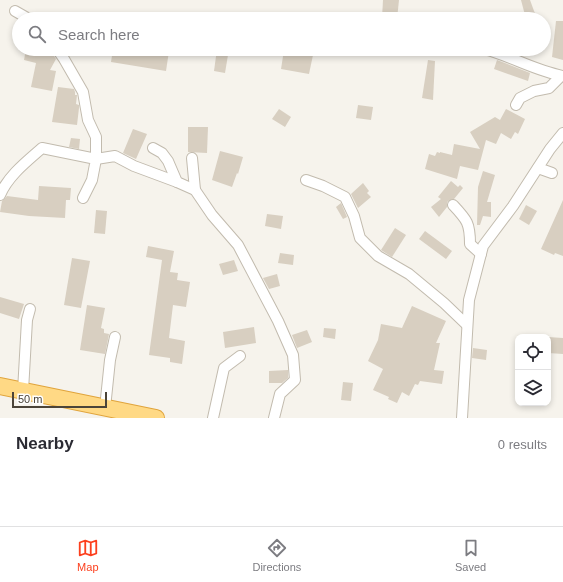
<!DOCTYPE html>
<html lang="en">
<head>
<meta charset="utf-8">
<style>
  :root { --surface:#fff; --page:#f7f7f7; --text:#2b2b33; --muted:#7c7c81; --line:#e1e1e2; --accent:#fc3f1d }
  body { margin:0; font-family:Helvetica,sans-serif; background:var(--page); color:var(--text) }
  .controls { position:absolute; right:12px; bottom:12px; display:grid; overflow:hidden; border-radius:8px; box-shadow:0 2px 6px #0003 }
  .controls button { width:36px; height:36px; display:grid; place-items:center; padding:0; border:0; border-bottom:1px solid var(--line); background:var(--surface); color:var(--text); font:20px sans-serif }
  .scale { position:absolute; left:12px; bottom:10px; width:95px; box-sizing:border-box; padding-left:4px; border:2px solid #4b4439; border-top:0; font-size:11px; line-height:14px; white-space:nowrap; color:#4b4439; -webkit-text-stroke:3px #fff; paint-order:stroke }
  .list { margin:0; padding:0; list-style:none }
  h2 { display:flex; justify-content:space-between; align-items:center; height:52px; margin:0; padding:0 16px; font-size:17px }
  h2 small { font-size:13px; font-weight:400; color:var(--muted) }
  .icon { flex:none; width:22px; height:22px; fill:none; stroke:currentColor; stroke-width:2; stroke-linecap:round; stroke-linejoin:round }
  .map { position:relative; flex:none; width:563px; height:418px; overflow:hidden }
  .search { position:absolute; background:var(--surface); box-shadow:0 2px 6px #0003; left:12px; right:12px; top:12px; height:44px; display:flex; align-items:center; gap:10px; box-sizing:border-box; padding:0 14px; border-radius:22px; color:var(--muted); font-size:15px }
  .sheet { height:108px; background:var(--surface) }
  nav { display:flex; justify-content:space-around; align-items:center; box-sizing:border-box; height:56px; border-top:1px solid var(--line); background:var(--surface); font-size:11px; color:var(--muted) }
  nav a { display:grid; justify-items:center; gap:2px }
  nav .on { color:var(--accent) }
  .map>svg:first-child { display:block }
  .building { fill:#d8cfc1 }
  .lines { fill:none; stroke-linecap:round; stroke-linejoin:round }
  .minor-casing { stroke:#c2bbae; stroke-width:12 }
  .trunk-casing { stroke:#e0a43c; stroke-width:18 }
  .minor { stroke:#fff; stroke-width:10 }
  .trunk { stroke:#ffd985; stroke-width:16 }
</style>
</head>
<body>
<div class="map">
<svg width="563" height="418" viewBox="0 0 563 418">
  <rect width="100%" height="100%" fill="#f6f3ec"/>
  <g class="building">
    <path d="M383,0H399L397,19L382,18Z"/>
    <path d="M521,0H530L537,19H526Z"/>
    <path d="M556,21H563V60L552,57Z"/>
    <path d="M26,49H42L54,56L56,59L50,70L56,71L52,91L31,87L36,63L24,60Z"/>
    <path d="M113,49H154L169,51L166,71L111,62Z"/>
    <path d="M217,49H229L225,73L214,71Z"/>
    <path d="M284,50L313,55L309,74L281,69Z"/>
    <path d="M428,60L435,61L433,100L422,98Z"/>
    <path d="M497,60L530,73L528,81L494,69Z"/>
    <path d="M58,87L74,89L75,92V95H77L76,104L79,105V108L77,125L52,122Z"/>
    <path d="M358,105L373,107L371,120L356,118Z"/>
    <path d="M279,109L291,117L285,127L272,119Z"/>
    <path d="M506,109L525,119L518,134L515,132L511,139L501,133L496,144L486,140L478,170L460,166L457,179L425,169L429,154L435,156L437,152L440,153V152L452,155L454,144L480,149L470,132L495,117L500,120Z"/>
    <path d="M188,127H208L207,153L188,152Z"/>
    <path d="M133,129L147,134L136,159L123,153Z"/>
    <path d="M71,138L80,139L79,149L69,147Z"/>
    <path d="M220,151L243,157L238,174L237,173L232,187L212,180Z"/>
    <path d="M483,171L495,175L487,202H491V217L483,216L480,225H477L478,187Z"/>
    <path d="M451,181L458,187L460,185L463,188L454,199L448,201L447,203V207L439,217L431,207L441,199L438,197Z"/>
    <path d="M363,183L369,191L367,193L371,197L358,208L351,194Z"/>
    <path d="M39,186L71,188L70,200H66L65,218L29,216L0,212L2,201L7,196L38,200Z"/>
    <path d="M563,200V256L555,253L554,255L541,249Z"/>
    <path d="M341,203L347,217L343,219L336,207Z"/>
    <path d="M526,205L537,211L529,225L519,219Z"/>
    <path d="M96,210L107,211L105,234L94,233Z"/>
    <path d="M267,214L283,216L281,229L265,226Z"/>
    <path d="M395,228L406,235L392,257L381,250Z"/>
    <path d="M425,231L452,251L446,259L419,239Z"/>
    <path d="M148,246L174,251L170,272L178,273L177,280L190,282L186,307L173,305L169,338L185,341L182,364L170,362V358L149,355L162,260L146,257Z"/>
    <path d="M280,253L294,255L293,265L278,263Z"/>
    <path d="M72,258L90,261L81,308L64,305Z"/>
    <path d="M234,260L238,271L223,275L219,264Z"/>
    <path d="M277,274L280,286L269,289L263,278Z"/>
    <path d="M0,297L24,304L19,319L0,313Z"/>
    <path d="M87,305L105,308L101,328L104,329V333L109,334L105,354L80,350Z"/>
    <path d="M412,306L446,321L436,343H440L434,370L444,371L442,384L420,381L418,385L415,384L409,396L402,392L397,403L388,399L389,397L373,390L383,369L368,361L378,340L381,324L402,328Z"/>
    <path d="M254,327L256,343L225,348L223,332Z"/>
    <path d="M324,328L336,329L335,339L323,337Z"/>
    <path d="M307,330L312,342L297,348L292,335Z"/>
    <path d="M548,337L563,338V354L548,353Z"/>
    <path d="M473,348L487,350L486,360L472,358Z"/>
    <path d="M288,370V378L282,383H269V371Z"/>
    <path d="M343,382L353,383L351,401L341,400Z"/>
  </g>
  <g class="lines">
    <g class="minor-casing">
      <g id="minor">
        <path d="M15,11L29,19"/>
        <path d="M57,49L64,59L83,92L88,120L96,137V159L115,156L134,166L177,182"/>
        <path d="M484,49C511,56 536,71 563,76"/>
        <path d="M516,105L520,98L534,91L549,88L561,76"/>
        <path d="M153,148L162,153L168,161L177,182L195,190L212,215L238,245L278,321L293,355L295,380L280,394L274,418"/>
        <path d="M192,158L195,190"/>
        <path d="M538,168L552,173"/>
        <path d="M306,180L323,186L345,197L354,216L360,238L378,256L409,274L444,303L467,325"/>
        <path d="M0,195C8,176 26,162 42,148L96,159L92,180L83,198"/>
        <path d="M453,205C467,220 470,223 470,244L481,254"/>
        <path d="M23,391L27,320L30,309"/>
        <path d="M105,408L110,360L115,337"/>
        <path d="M213,418L224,368L240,356"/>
        <path d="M462,418L469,300L483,246L513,206L550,149L563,133"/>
      </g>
    </g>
    <g class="trunk-casing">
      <path id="trunk" d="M0,386L156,418"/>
    </g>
    <use href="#minor" class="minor"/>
    <use href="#trunk" class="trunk"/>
  </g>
</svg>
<div class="controls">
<button><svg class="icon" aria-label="locate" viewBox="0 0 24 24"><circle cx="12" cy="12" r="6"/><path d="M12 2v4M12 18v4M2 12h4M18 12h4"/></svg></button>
<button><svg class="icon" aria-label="layers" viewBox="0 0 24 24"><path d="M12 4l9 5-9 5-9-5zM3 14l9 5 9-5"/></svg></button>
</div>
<div class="scale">50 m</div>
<div class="search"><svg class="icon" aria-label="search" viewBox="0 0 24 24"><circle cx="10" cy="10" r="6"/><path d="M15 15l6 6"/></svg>Search here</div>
</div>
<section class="sheet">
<h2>Nearby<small>0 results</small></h2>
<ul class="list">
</ul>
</section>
<nav>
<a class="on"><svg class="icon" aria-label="map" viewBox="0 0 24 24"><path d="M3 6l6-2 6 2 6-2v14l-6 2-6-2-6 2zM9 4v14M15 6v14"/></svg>Map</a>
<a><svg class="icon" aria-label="directions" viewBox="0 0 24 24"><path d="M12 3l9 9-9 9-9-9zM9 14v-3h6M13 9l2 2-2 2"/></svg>Directions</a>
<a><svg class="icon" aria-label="saved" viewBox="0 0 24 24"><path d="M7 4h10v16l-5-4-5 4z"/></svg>Saved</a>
</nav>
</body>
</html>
